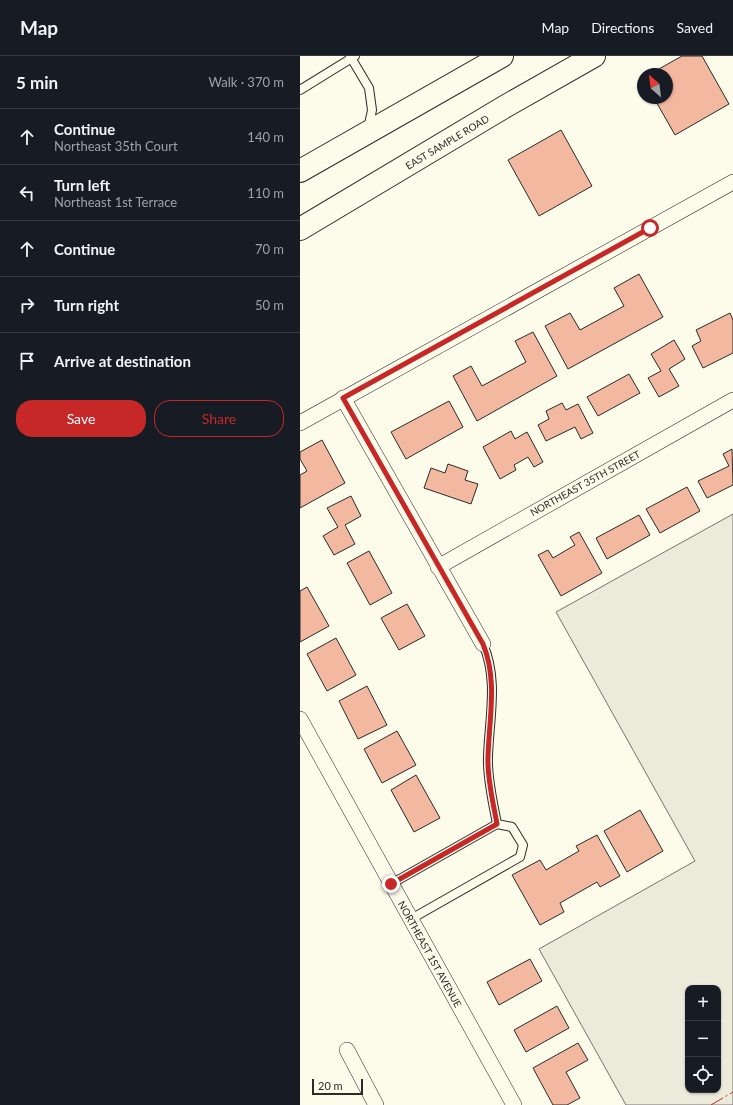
<!DOCTYPE html>
<html lang="en">
<head>
<meta charset="utf-8">
<style>
  :root { --surface:#171b24; --page:#242831; --text:#f1f3f6; --muted:#9ea1a6; --line:#363941; --accent:#c62828 }
  body { margin:0; font-family:Lato,sans-serif; background:var(--page); color:var(--text) }
  .controls { position:absolute; right:12px; bottom:12px; display:grid; overflow:hidden; border-radius:8px; box-shadow:0 1px 3px #0004 }
  .controls button { width:36px; height:36px; display:grid; place-items:center; padding:0; border:0; border-bottom:1px solid var(--line); background:var(--surface); color:var(--text); font:20px sans-serif }
  .compass { position:absolute; left:337px; top:12px; width:36px; height:36px; border-radius:50%; background:var(--surface); box-shadow:0 1px 3px #0004; rotate:332deg }
  .scale { position:absolute; left:12px; bottom:10px; width:51px; box-sizing:border-box; padding-left:4px; border:2px solid #2b2b2b; border-top:0; font-size:11px; line-height:14px; white-space:nowrap; color:#2b2b2b; -webkit-text-stroke:3px #fdfbea; paint-order:stroke }
  .stop { position:absolute; width:12px; height:12px; margin:-9px; border:3px solid #c62828; border-radius:50%; background:#fff }
  .stop.end { background:#c62828; border-color:#fff; box-shadow:0 1px 4px #0008 }
  .list { margin:0; padding:0; list-style:none }
  h2 { display:flex; justify-content:space-between; align-items:center; height:52px; margin:0; padding:0 16px; font-size:17px }
  h2 small { font-size:13px; font-weight:400; color:var(--muted) }
  .list li { display:grid; grid-template-columns:26px 1fr auto; gap:12px; align-items:center; box-sizing:border-box; height:56px; padding:0 16px; border-top:1px solid var(--line) }
  .list b { display:block; font-size:15px; white-space:nowrap }
  .list p { margin:0; font-size:13px; white-space:nowrap; color:var(--muted) }
  .list em { font-size:13px; font-style:normal; color:var(--muted) }
  .actions { display:flex; gap:8px; padding:12px 16px }
  .actions a { flex:1; padding:9px 0; border:1px solid var(--accent); border-radius:16px; text-align:center; font-size:14px; color:var(--accent) }
  .actions .main { background:var(--accent); color:#fff }
  .icon { flex:none; width:22px; height:22px; fill:none; stroke:currentColor; stroke-width:2; stroke-linecap:round; stroke-linejoin:round }
  .map { position:relative; flex:none; width:433px; height:1049px; overflow:hidden }
  header { display:flex; align-items:center; gap:24px; box-sizing:border-box; height:56px; padding:0 20px; background:var(--surface); border-bottom:1px solid var(--line) }
  header strong { font-size:19px }
  nav { display:flex; gap:22px; margin-inline-start:auto; font-size:14px }
  main { display:flex }
  aside { flex:1; background:var(--surface) }
  .map>svg:first-child { display:block }
  .green { fill:#ecebdb; stroke:#74746e; fill-rule:evenodd }
  .building { fill:#f2b8a0; stroke:#2b2b2b }
  .lines { fill:none; stroke-linecap:round; stroke-linejoin:round }
  .service-casing { stroke:#2b2b2b; stroke-width:10 }
  .minor-casing { stroke:#2b2b2b; stroke-width:16 }
  .primary-casing { stroke:#2b2b2b; stroke-width:24 }
  .service { stroke:#fdfbea; stroke-width:8 }
  .minor { stroke:#fdfbea; stroke-width:15 }
  .primary { stroke:#fdfbea; stroke-width:22 }
  .power { stroke:#c62828; stroke-width:1; stroke-dasharray:14 3 2 3; stroke-linecap:butt }
  .route { stroke:#c62828; stroke-width:5 }
  .labels { text-anchor:middle; dominant-baseline:central; stroke-width:3; stroke-linejoin:round; paint-order:stroke }
  .street-label { font-size:10px; fill:#2b2b2b; stroke:#fdfbea }
</style>
</head>
<body>
<header>
<strong>Map</strong>
<nav><a>Map</a><a>Directions</a><a>Saved</a></nav>
</header>
<main>
<aside>
<h2>5 min<small>Walk · 370 m</small></h2>
<ul class="list">
<li><svg class="icon" aria-label="ahead" viewBox="0 0 24 24"><path d="M12 20V5M6 11l6-6 6 6"/></svg><div><b>Continue</b><p>Northeast 35th Court</p></div><em>140 m</em></li>
<li><svg class="icon" aria-label="left" viewBox="0 0 24 24"><path d="M17 20v-9H6M10 6l-5 5 5 5"/></svg><div><b>Turn left</b><p>Northeast 1st Terrace</p></div><em>110 m</em></li>
<li><svg class="icon" aria-label="ahead" viewBox="0 0 24 24"><path d="M12 20V5M6 11l6-6 6 6"/></svg><div><b>Continue</b></div><em>70 m</em></li>
<li><svg class="icon" aria-label="right" viewBox="0 0 24 24"><path d="M7 20v-9h11M14 6l5 5-5 5"/></svg><div><b>Turn right</b></div><em>50 m</em></li>
<li><svg class="icon" aria-label="arrive" viewBox="0 0 24 24"><path d="M6 21V4h12l-3 4 3 4H6"/></svg><div><b>Arrive at destination</b></div></li>
</ul>
<div class="actions"><a class="main">Save</a><a>Share</a></div>
</aside>
<div class="map">
<svg width="433" height="1049" viewBox="0 0 433 1049">
  <rect width="100%" height="100%" fill="#fdfbea"/>
  <path class="green" d="M433,458V1049H326L239,893L395,805L256,556ZM388,932H418V1034H388Z"/>
  <g class="building">
    <path d="M382,0H402L429,48L375,79L354,42H367V18H350Z"/>
    <path d="M261,74L292,130L239,160L208,104Z"/>
    <path d="M339,218L363,261L268,313L245,270L270,257L280,274L324,250L314,232Z"/>
    <path d="M430,257L433,264V297L403,312L392,290L401,285L396,274Z"/>
    <path d="M233,276L257,320L177,365L153,320L171,310L182,330L226,306L215,285Z"/>
    <path d="M374,284L385,303L369,313L379,330L359,341L348,322L361,315L351,298Z"/>
    <path d="M329,318L340,337L298,360L287,341Z"/>
    <path d="M149,345L163,371L106,403L91,376Z"/>
    <path d="M262,347L266,354L278,348L293,377L281,383L275,371L246,385L238,369L249,363L246,355Z"/>
    <path d="M211,375L215,383L227,376L243,406L234,411L228,401L214,409L216,414L200,423L183,391Z"/>
    <path d="M22,384L45,427L0,452V419L7,415L0,403V396Z"/>
    <path d="M432,393L433,429L407,442L398,425L429,410L423,398Z"/>
    <path d="M148,408L168,415L165,424L178,428L171,448L124,432L131,412L145,417Z"/>
    <path d="M387,431L400,455L360,477L346,453Z"/>
    <path d="M51,440L61,460L45,469L55,488L34,499L23,480L38,471L27,452Z"/>
    <path d="M339,459L350,479L307,503L296,482Z"/>
    <path d="M279,476L302,517L261,540L238,499L248,494L253,502L275,489L270,481Z"/>
    <path d="M69,495L92,537L70,549L47,507Z"/>
    <path d="M7,531L29,570L0,586V535Z"/>
    <path d="M107,548L125,580L99,594L81,562Z"/>
    <path d="M36,582L56,619L27,635L7,598Z"/>
    <path d="M67,630L87,669L58,683L39,645Z"/>
    <path d="M97,675L116,709L82,727L64,693Z"/>
    <path d="M116,719L140,762L114,776L91,734Z"/>
    <path d="M340,754L363,795L327,816L304,775Z"/>
    <path d="M297,779L320,820L300,831L297,826L260,847L264,856L240,869L212,819L240,804L246,814L279,795L276,790Z"/>
    <path d="M230,903L242,925L199,949L187,926Z"/>
    <path d="M257,950L269,972L226,996L214,974Z"/>
    <path d="M278,987L288,1004L266,1016L280,1042L267,1049H253L233,1012Z"/>
  </g>
  <g class="lines">
    <g class="service-casing">
      <g id="service">
        <path d="M50,0L69,32L72,54L68,73"/>
        <path d="M0,34L55,0"/>
        <path d="M183,588C199,624 189,663 188,701C187,722 193,746 197,768"/>
        <path d="M91,828L197,768L212,771L223,789L220,801L111,863"/>
      </g>
    </g>
    <g class="minor-casing">
      <g id="minor">
        <path d="M43,342L183,588"/>
        <path d="M0,367L433,126"/>
        <path d="M138,511L433,344"/>
        <path d="M0,663L214,1049"/>
        <path d="M47,994L76,1049"/>
      </g>
    </g>
    <g class="primary-casing">
      <g id="primary">
        <path d="M0,115L202,0"/>
        <path d="M0,173L206,50L294,0"/>
      </g>
    </g>
    <use href="#service" class="service"/>
    <use href="#minor" class="minor"/>
    <use href="#primary" class="primary"/>
    <path class="power" d="M411,1049L433,1036"/>
  </g>
  <g class="lines">
    <path class="route" d="M91,828L197,768C193,746 187,722 188,701C189,663 198,624 183,588L43,342L350,172"/>
  </g>
  <g class="labels">
    <g class="street-label">
      <text transform="translate(147 86) rotate(-31)">EAST SAMPLE ROAD</text>
      <text transform="translate(285 427) rotate(-29)">NORTHEAST 35TH STREET</text>
      <text transform="translate(130 898) rotate(61)">NORTHEAST 1ST AVENUE</text>
    </g>
  </g>
</svg>
<div class="controls">
<button>+</button>
<button>−</button>
<button><svg class="icon" aria-label="locate" viewBox="0 0 24 24"><circle cx="12" cy="12" r="6"/><path d="M12 2v4M12 18v4M2 12h4M18 12h4"/></svg></button>
</div>
<svg class="compass" viewBox="-18 -18 36 36"><path d="M0-13l5 13h-10z" fill="#e53935"/><path d="M0 13l5-13h-10z" fill="#9ea1a6"/></svg>
<div class="scale">20 m</div>
<div class="stop" style="left:350px;top:172px"></div>
<div class="stop end" style="left:91px;top:828px"></div>
</div>
</main>
</body>
</html>
